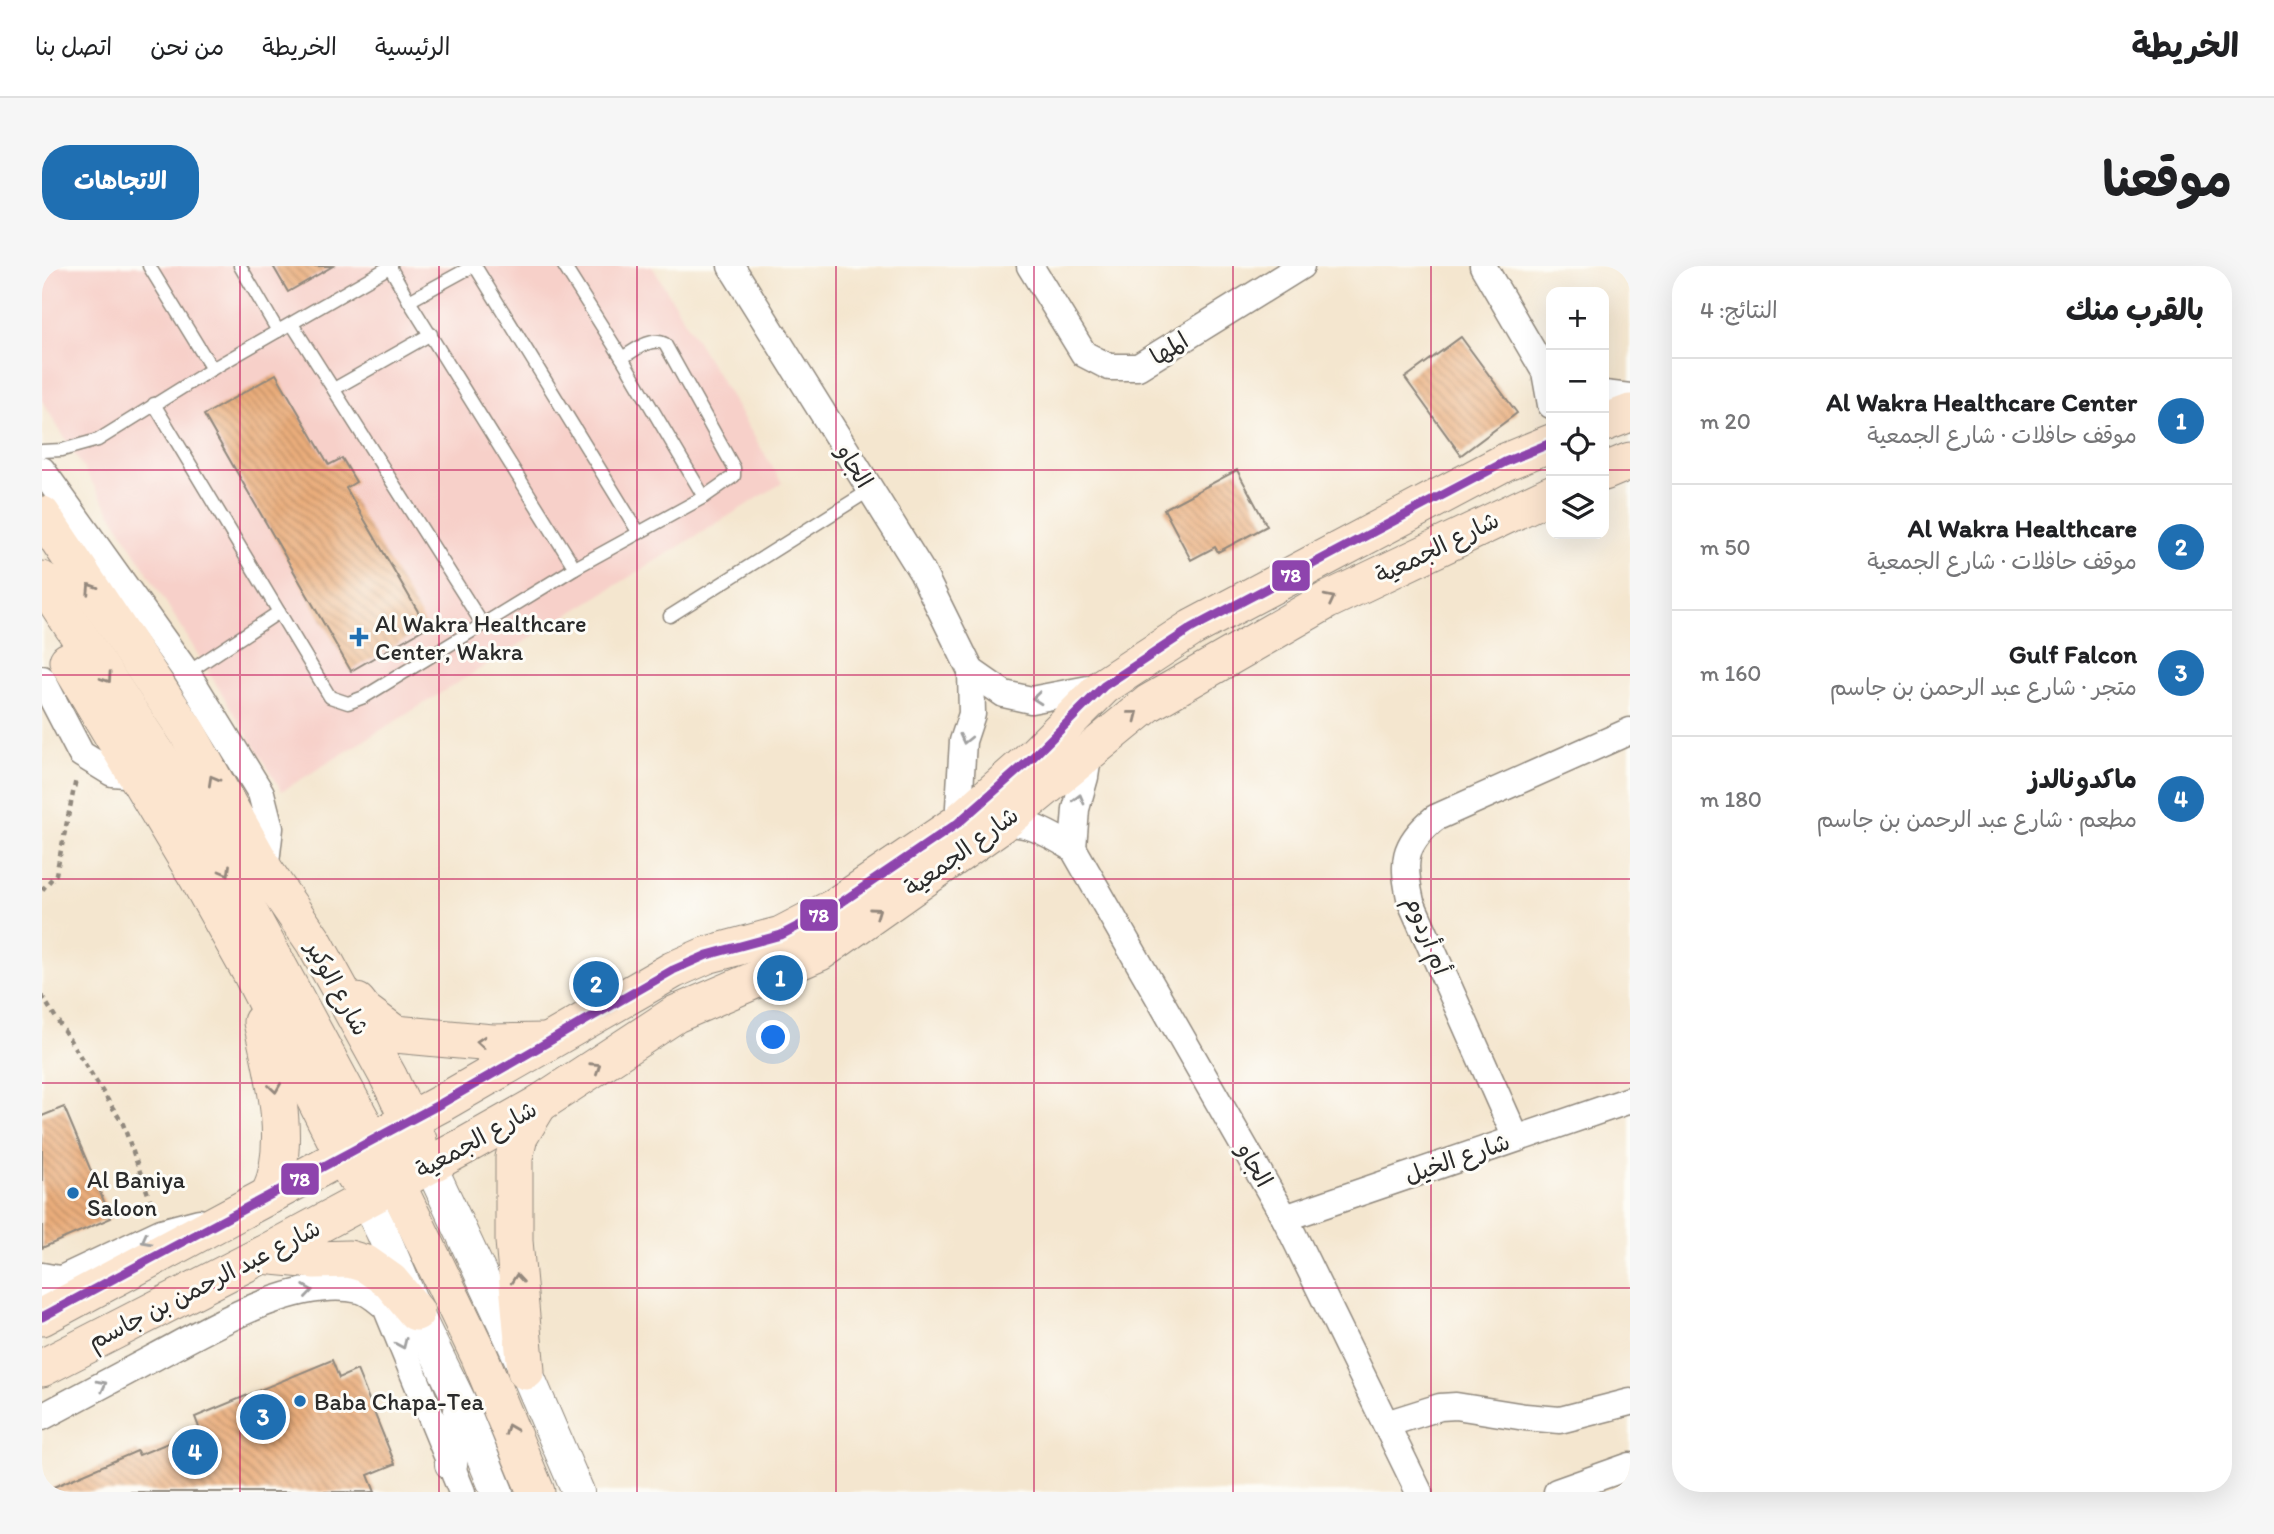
<!DOCTYPE html>
<html lang="ar">
<head>
<meta charset="utf-8">
<style>
  :root { --surface:#fff; --page:#f6f6f6; --text:#202124; --muted:#757577; --line:#e0e0e0; --accent:#1f6fb2 }
  body { margin:0; font-family:Itim,"Playpen Sans Arabic",sans-serif; background:var(--page); color:var(--text); direction:rtl }
  .controls { position:absolute; right:21px; top:21px; display:grid; overflow:hidden; border-radius:14px; box-shadow:0 7px 28px #0002 }
  .controls button { width:63px; height:63px; display:grid; place-items:center; padding:0; border:0; border-bottom:2px solid var(--line); background:var(--surface); color:var(--text); font:35px sans-serif }
  .you { position:absolute; left:732px; top:772px; width:24px; height:24px; margin:-18px; border:5px solid #fff; border-radius:50%; background:#1a73e8; box-shadow:0 0 0 10px #1a73e833 }
  .badge { display:grid; place-items:center; width:46px; height:46px; border-radius:50%; background:var(--accent); color:#fff; font-size:23px; font-weight:700 }
  .pin { position:absolute; translate:-50% -50%; border:4px solid #fff; box-shadow:0 2px 7px #0006 }
  .list { margin:0; padding:0; list-style:none }
  h2 { display:flex; justify-content:space-between; align-items:center; height:91px; margin:0; padding:0 28px; font-size:30px }
  h2 small { font-size:23px; font-weight:400; color:var(--muted) }
  .list li { display:grid; grid-template-columns:46px 1fr auto; gap:21px; align-items:center; box-sizing:border-box; height:126px; padding:0 28px; border-top:2px solid var(--line) }
  .list b { display:block; font-size:26px; white-space:nowrap }
  .list p { margin:0; font-size:23px; white-space:nowrap; color:var(--muted) }
  .list em { font-size:23px; font-style:normal; color:var(--muted) }
  .icon { flex:none; width:38px; height:38px; fill:none; stroke:currentColor; stroke-width:2; stroke-linecap:round; stroke-linejoin:round }
  .map { position:relative; flex:none; width:1588px; height:1226px; overflow:hidden; direction:ltr; border-radius:28px }
  header { display:flex; align-items:center; gap:42px; box-sizing:border-box; height:98px; padding:0 35px; background:var(--surface); border-bottom:2px solid var(--line) }
  header strong { font-size:33px }
  nav { display:flex; gap:38px; margin-inline-start:auto; font-size:24px }
  .intro { display:flex; align-items:center; justify-content:space-between; box-sizing:border-box; height:168px; padding:0 42px }
  h1 { margin:0; font-size:49px }
  .button { padding:18px 32px; border-radius:28px; background:var(--accent); color:#fff; font-size:24px; font-weight:700 }
  main { display:flex; gap:42px; padding:0 42px }
  aside { flex:1; background:var(--surface); border-radius:28px; box-shadow:0 7px 28px #0002 }
  .map>svg:first-child { display:block }
  .built { fill:#f7d0c9 }
  .building { fill:url(#building-back-hatch) }
  .lines { fill:none; stroke-linecap:round; stroke-linejoin:round }
  .service-casing { stroke:#90887d; stroke-width:15 }
  .minor-casing { stroke:#90887d; stroke-width:29 }
  .tertiary-casing { stroke:#90887d; stroke-width:34 }
  .secondary-casing { stroke:#90887d; stroke-width:39 }
  .path { stroke:#90887d; stroke-width:4.5; stroke-dasharray:5 5; stroke-linecap:butt }
  .service { stroke:#fff; stroke-width:12 }
  .minor { stroke:#fff; stroke-width:26 }
  .tertiary { stroke:#fff; stroke-width:32 }
  .secondary { stroke:#fce5cf; stroke-width:37 }
  .bus-1-casing { stroke:#fdfcf7; stroke-width:14 }
  .bus-1 { stroke:#8e44ad; stroke-width:9 }
  .oneway { stroke:#94887d }
  .oneway2 { stroke:#a0a0a0 }
  .grid { fill:none; stroke:#c2185b; stroke-width:2; stroke-opacity:0.55 }
  .poi-dot { fill:#1f6fb2; stroke:#fdfcf7; stroke-width:2.5 }
  .labels { text-anchor:middle; dominant-baseline:central; stroke-width:6; stroke-linejoin:round; paint-order:stroke }
  .street-label { font-size:24px; fill:#2b2b2b; stroke:#fdfcf7 }
  .poi-label { font-size:24px; fill:#2b2b2b; stroke:#fdfcf7; text-anchor:start }
  .line-badge { stroke:#fdfcf7; stroke-width:2.5 }
  .badge-label { font-size:19px; text-anchor:middle; font-weight:bold; fill:#fff }
</style>
</head>
<body>
<header>
<strong>الخريطة</strong>
<nav><a>الرئيسية</a><a>الخريطة</a><a>من نحن</a><a>اتصل بنا</a></nav>
</header>
<div class="intro"><h1>موقعنا</h1><a class="button">الاتجاهات</a></div>
<main>
<aside>
<h2>بالقرب منك<small>النتائج: 4</small></h2>
<ul class="list">
<li><span class="badge">1</span><div><b>Al Wakra Healthcare Center</b><p>موقف حافلات · شارع الجمعية</p></div><em>20 m</em></li>
<li><span class="badge">2</span><div><b>Al Wakra Healthcare</b><p>موقف حافلات · شارع الجمعية</p></div><em>50 m</em></li>
<li><span class="badge">3</span><div><b>Gulf Falcon</b><p>متجر · شارع عبد الرحمن بن جاسم</p></div><em>160 m</em></li>
<li><span class="badge">4</span><div><b>ماكدونالدز</b><p>مطعم · شارع عبد الرحمن بن جاسم</p></div><em>180 m</em></li>
</ul>
</aside>
<div class="map">
<svg width="1588" height="1226" viewBox="0 0 1588 1226">
  <defs>
    <pattern id="building-back-hatch" width="6" height="6" patternUnits="userSpaceOnUse" patternTransform="scale(1.75)"><rect width="6" height="6" fill="#eaad7b"/><path d="M-1 5l2 2M0 0l6 6M5-1l2 2" fill="none" stroke="#be8d65"/></pattern>
  </defs>
  <rect width="100%" height="100%" fill="#fdfcf7"/>
  <filter id="ink" filterUnits="userSpaceOnUse"><feTurbulence type="fractalNoise" baseFrequency=".0143" numOctaves="2"/><feDisplacementMap in="SourceGraphic" scale="14" xChannelSelector="R" yChannelSelector="G"/><feConvolveMatrix kernelMatrix="1 2 1 2 8 2 1 2 1" color-interpolation-filters="sRGB"/></filter>
  <filter id="wash" filterUnits="userSpaceOnUse"><feTurbulence type="fractalNoise" baseFrequency=".00686" numOctaves="4" result="noise"/><feDisplacementMap in="SourceGraphic" scale="28" xChannelSelector="R" yChannelSelector="G"/><feGaussianBlur stdDeviation="1.57" result="paint"/><feColorMatrix in="noise" values="0 0 0 0 0 0 0 0 0 0 0 0 0 0 0 0 0 1.4 0 .05"/><feComposite in="paint" operator="in"/></filter>
  <g filter="url(#wash)">
    <rect width="100%" height="100%" fill="#f4e6cf"/>
    <path class="built" d="M0,0H610L740,217L240,525L0,135Z"/>
    <g id="blocks">
      <g class="building">
        <path d="M231,0H291L246,26Z"/>
        <path d="M1419,71L1475,147L1419,189L1363,112Z"/>
        <path d="M234,108L287,199L300,192L314,216L304,222L385,361L309,405L162,149Z"/>
        <path d="M1195,204L1225,260L1176,286L1173,281L1149,294L1122,243Z"/>
        <path d="M22,841L69,952L0,982V850Z"/>
        <path d="M290,1094L297,1112L315,1104L353,1198L326,1209L333,1226H0L95,1185L97,1189L158,1164L153,1151Z"/>
      </g>
    </g>
  </g>
  <g filter="url(#ink)">
    <use href="#blocks" fill-opacity="0" stroke="#90887d" stroke-width="2"/>
    <g class="lines">
      <g class="service-casing">
        <g id="service">
          <path d="M107,0L170,103"/>
          <path d="M198,0L236,65"/>
          <path d="M433,0L597,267"/>
          <path d="M522,0L580,92L662,231"/>
          <path d="M348,1L367,35L533,302"/>
          <path d="M367,35L431,0"/>
          <path d="M250,58L441,359"/>
          <path d="M292,123L389,68"/>
          <path d="M112,138L288,431L306,437L322,431L533,302L662,231L692,210V202L623,78C609,70 592,85 580,92"/>
          <path d="M0,185L20,184L56,174L170,103L349,0"/>
          <path d="M628,350L828,224"/>
          <path d="M145,407L237,346"/>
          <path d="M0,1003L22,1007"/>
        </g>
      </g>
      <g class="minor-casing">
        <g id="minor">
          <path d="M689,0L880,306L929,405L930,448L921,475L916,557"/>
          <path d="M988,0L1042,88L1067,101H1096L1259,0"/>
          <path d="M1441,0L1503,106L1509,139"/>
          <path d="M1562,128L1588,131"/>
          <path d="M0,204L145,407L219,527L228,562L223,605"/>
          <path d="M929,405L962,428L989,434L1062,420"/>
          <path d="M0,413L39,488L70,507L95,509"/>
          <path d="M958,559C983,552 1010,570 1031,582L1243,952L1377,1226"/>
          <path d="M1031,582L1034,543L1043,511L1047,485"/>
          <path d="M1474,872L1369,636C1360,596 1360,579 1393,552L1588,465"/>
          <path d="M1243,952L1588,834"/>
          <path d="M0,1022L119,966L157,956"/>
          <path d="M0,1151C38,1131 76,1111 113,1091C168,1062 255,1009 318,1024C327,1026 336,1035 344,1041L420,1226"/>
          <path d="M1344,1158L1398,1141L1414,1140L1483,1151L1518,1154L1588,1136"/>
          <path d="M1515,1226L1588,1200"/>
        </g>
      </g>
      <g class="tertiary-casing">
        <g id="tertiary">
          <path d="M388,899L484,1105L536,1226"/>
          <path d="M324,934L340,966L374,1046L419,1138L455,1226"/>
          <path d="M409,1198L419,1139"/>
        </g>
      </g>
      <g class="secondary-casing">
        <g id="secondary">
          <path d="M1562,157L1588,147"/>
          <path d="M1562,206L1588,195"/>
          <path d="M0,249L145,466L223,605L272,676L347,812L376,874"/>
          <path d="M0,314L119,494L187,609L330,874L351,888"/>
          <path d="M26,395L156,612L209,707L312,910"/>
          <path d="M315,736L322,745L353,768L450,777L503,776"/>
          <path d="M220,756C232,809 251,879 227,930"/>
          <path d="M334,903L354,917L437,1089L494,1226"/>
          <path d="M220,989L273,994L307,993L324,998L348,1015L374,1046"/>
          <path d="M0,1051L400,837L631,704L665,689L739,669L791,642L916,557L991,491L1062,420L1150,362L1463,196L1509,177"/>
          <path d="M0,1102L220,989L421,881L497,838L634,748L778,686L958,559L1107,437L1284,335L1509,228"/>
          <path d="M484,1105L472,975V892L477,871L497,838"/>
        </g>
      </g>
      <g class="path">
        <path d="M0,624L14,608L34,513"/>
        <path d="M0,730L81,858L111,942"/>
      </g>
      <use href="#service" class="service"/>
      <use href="#minor" class="minor"/>
      <use href="#tertiary" class="tertiary"/>
      <use href="#secondary" class="secondary"/>
      <g class="bus-1-casing">
        <path id="bus-1" d="M0,1051L400,837L631,704L665,689L739,669L791,642L916,557L991,491L1062,420L1150,362L1463,196L1509,177"/>
      </g>
      <use href="#bus-1" class="bus-1"/>
    </g>
    <defs><path id="oneway-chevron" d="M-2-3.5L2.5 0L-2 3.5" fill="none" stroke-width="1.6" stroke-linecap="round" stroke-linejoin="round" transform="scale(1.75)"/></defs>
    <g class="oneway">
      <use href="#oneway-chevron" transform="translate(49 322) rotate(-123)"/>
      <use href="#oneway-chevron" transform="translate(1288 333) rotate(-27)"/>
      <use href="#oneway-chevron" transform="translate(65 412) rotate(56)"/>
      <use href="#oneway-chevron" transform="translate(1092 449) rotate(-38)"/>
      <use href="#oneway-chevron" transform="translate(171 514) rotate(-119)"/>
      <use href="#oneway-chevron" transform="translate(184 605) rotate(60)"/>
      <use href="#oneway-chevron" transform="translate(834 646) rotate(-35)"/>
      <use href="#oneway-chevron" transform="translate(439 776) rotate(-176)"/>
      <use href="#oneway-chevron" transform="translate(554 801) rotate(-33)"/>
      <use href="#oneway-chevron" transform="translate(233 822) rotate(82)"/>
      <use href="#oneway-chevron" transform="translate(475 1013) rotate(-95)"/>
      <use href="#oneway-chevron" transform="translate(468 1163) rotate(-112)"/>
    </g>
    <g class="oneway2">
      <use href="#oneway-chevron" transform="translate(995 432) rotate(175)"/>
      <use href="#oneway-chevron" transform="translate(923 473) rotate(103)"/>
      <use href="#oneway-chevron" transform="translate(1037 533) rotate(-75)"/>
      <use href="#oneway-chevron" transform="translate(104 974) rotate(152)"/>
      <use href="#oneway-chevron" transform="translate(266 1025) rotate(-8)"/>
      <use href="#oneway-chevron" transform="translate(360 1078) rotate(66)"/>
      <use href="#oneway-chevron" transform="translate(60 1119) rotate(-28)"/>
    </g>
  </g>
  <path class="grid" d="M198,0V1226M397,0V1226M595,0V1226M794,0V1226M992,0V1226M1191,0V1226M1389,0V1226M0,204H1509M1562,204H1588M0,409H1588M0,613H1588M0,817H1588M0,1022H1588"/>
  <g class="poi-dot">
    <path d="M313.5 360.5h7v7h7v7h-7v7h-7v-7h-7v-7h7z"/>
    <circle cx="31" cy="927" r="7"/>
    <circle cx="258" cy="1135" r="7"/>
  </g>
  <g class="labels">
    <g class="street-label">
      <text transform="translate(1127 82) rotate(-32)">المها</text>
      <text transform="translate(813 200) rotate(58)">الجاو</text>
      <text transform="translate(1395 281) rotate(-26)">شارع الجمعية</text>
      <text transform="translate(919 585) rotate(-36)">شارع الجمعية</text>
      <text transform="translate(1386 669) rotate(68)">أم أردوم</text>
      <text transform="translate(296 722) rotate(61)">شارع الوكير</text>
      <text transform="translate(434 873) rotate(-29)">شارع الجمعية</text>
      <text transform="translate(1415 892) rotate(-19)">شارع الخيل</text>
      <text transform="translate(1213 899) rotate(60)">الجاو</text>
      <text transform="translate(162 1018) rotate(-27)">شارع عبد الرحمن بن جاسم</text>
    </g>
    <g class="poi-label">
      <text x="333" y="357">Al Wakra Healthcare<tspan x="333" dy="28">Center, Wakra</tspan></text>
      <text x="45" y="913">Al Baniya<tspan x="45" dy="28">Saloon</tspan></text>
      <text x="272" y="1135">Baba Chapa-Tea</text>
    </g>
  </g>
  <g class="line-badge">
    <rect x="1229" y="293" width="40" height="33" rx="7" fill="#8e44ad"/>
    <rect x="757" y="632" width="40" height="34" rx="7" fill="#8e44ad"/>
    <rect x="238" y="896" width="40" height="34" rx="7" fill="#8e44ad"/>
  </g>
  <g class="badge-label">
    <text x="1249" y="316">78</text>
    <text x="777" y="656">78</text>
    <text x="258" y="920">78</text>
  </g>
</svg>
<div class="controls">
<button>+</button>
<button>−</button>
<button><svg class="icon" aria-label="locate" viewBox="0 0 24 24"><circle cx="12" cy="12" r="6"/><path d="M12 2v4M12 18v4M2 12h4M18 12h4"/></svg></button>
<button><svg class="icon" aria-label="layers" viewBox="0 0 24 24"><path d="M12 4l9 5-9 5-9-5zM3 14l9 5 9-5"/></svg></button>
</div>
<div class="you"></div>
<div class="pin badge" style="left:738px;top:712px">1</div>
<div class="pin badge" style="left:554px;top:718px">2</div>
<div class="pin badge" style="left:221px;top:1151px">3</div>
<div class="pin badge" style="left:153px;top:1186px">4</div>
</div>
</main>
</body>
</html>
